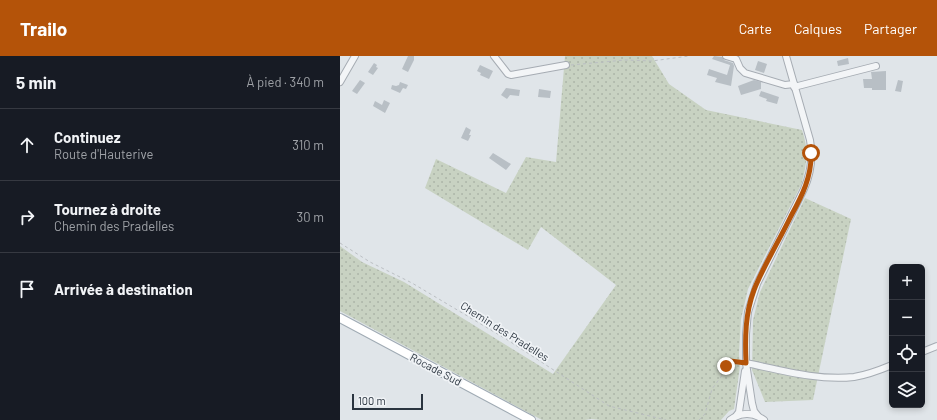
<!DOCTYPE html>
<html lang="fr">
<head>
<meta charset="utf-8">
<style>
  :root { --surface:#171b24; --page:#20242c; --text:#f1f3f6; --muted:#9ea1a6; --line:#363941; --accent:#b45309 }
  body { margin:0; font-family:Barlow,sans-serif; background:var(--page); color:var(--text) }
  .controls { position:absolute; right:12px; bottom:12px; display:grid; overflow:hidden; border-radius:6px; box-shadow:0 2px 6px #0003 }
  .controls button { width:36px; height:36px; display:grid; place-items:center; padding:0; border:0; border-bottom:1px solid var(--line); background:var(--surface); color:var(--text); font:20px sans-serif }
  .scale { position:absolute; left:12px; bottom:10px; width:71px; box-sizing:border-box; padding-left:4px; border:2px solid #2a343f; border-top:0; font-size:11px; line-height:14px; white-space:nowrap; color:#2a343f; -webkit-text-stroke:3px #f0f3f6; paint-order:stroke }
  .stop { position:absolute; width:12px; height:12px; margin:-9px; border:3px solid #b45309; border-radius:50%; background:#fff }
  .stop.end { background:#b45309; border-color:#fff; box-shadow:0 1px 4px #0008 }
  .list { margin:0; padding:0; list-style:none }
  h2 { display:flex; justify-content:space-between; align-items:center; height:52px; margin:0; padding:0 16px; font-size:17px }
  h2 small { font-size:13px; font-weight:400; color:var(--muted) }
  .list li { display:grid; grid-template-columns:26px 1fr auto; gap:12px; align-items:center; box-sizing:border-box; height:72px; padding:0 16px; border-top:1px solid var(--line) }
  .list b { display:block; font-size:15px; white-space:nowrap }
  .list p { margin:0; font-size:13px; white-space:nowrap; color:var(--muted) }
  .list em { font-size:13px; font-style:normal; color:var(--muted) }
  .icon { flex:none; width:22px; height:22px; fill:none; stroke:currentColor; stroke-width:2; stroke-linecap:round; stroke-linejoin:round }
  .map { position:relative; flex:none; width:597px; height:364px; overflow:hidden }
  header { display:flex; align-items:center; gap:24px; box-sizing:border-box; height:56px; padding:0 20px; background:var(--accent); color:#fff }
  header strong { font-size:19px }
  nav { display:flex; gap:22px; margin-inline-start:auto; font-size:14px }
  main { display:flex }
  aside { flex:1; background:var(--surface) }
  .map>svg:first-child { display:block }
  .grass { fill:url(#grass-dots) }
  .building { fill:#b8bfc5 }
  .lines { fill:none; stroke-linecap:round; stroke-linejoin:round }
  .minor-casing { stroke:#a6acb3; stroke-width:8 }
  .major-casing { stroke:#a0abb4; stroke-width:10 }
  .path { stroke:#bbbfc3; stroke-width:1; stroke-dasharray:3 3; stroke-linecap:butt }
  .minor { stroke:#f3f5f7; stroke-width:6 }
  .major { stroke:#fff; stroke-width:8 }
  .route { stroke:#b45309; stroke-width:5 }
  .labels { text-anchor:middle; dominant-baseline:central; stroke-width:3.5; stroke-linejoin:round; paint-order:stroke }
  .street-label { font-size:11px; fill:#2a343f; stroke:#f0f3f6 }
</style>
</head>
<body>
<header>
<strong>Trailo</strong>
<nav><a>Carte</a><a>Calques</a><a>Partager</a></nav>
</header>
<main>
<aside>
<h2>5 min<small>À pied · 340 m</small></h2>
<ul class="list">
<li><svg class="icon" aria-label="ahead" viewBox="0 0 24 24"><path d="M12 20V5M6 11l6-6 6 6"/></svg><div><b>Continuez</b><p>Route d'Hauterive</p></div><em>310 m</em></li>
<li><svg class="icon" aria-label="right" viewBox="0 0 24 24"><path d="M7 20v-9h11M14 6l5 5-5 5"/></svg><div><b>Tournez à droite</b><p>Chemin des Pradelles</p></div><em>30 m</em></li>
<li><svg class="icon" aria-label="arrive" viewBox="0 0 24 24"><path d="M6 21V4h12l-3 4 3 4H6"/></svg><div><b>Arrivée à destination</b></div></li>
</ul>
</aside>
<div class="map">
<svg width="597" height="364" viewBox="0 0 597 364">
  <defs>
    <pattern id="grass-dots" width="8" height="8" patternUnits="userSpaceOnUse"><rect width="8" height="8" fill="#c8d2c2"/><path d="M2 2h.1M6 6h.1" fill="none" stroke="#acb5a8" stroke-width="1.8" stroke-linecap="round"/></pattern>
  </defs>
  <rect width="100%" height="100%" fill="#e0e5e9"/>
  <g class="grass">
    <path d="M225,0H312L329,28L366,54L462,74C469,94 467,109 461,129L408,233L401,263L399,298L400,310L394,353L389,355L381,364H261L251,363L245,364H202L0,255V190L22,206L64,226L213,318L276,229L201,171L188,194L85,132L96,103L166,137L186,101L216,106Z"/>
    <path d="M465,142L511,163L473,344L425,346L412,314L413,264L420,236Z"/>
  </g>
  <g class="building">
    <path d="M68,0H74V4L68,16L62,13Z"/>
    <path d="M374,0L382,1L384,4L393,7L394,10L391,30L375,26L377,22L367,19L369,13L387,19L390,9L372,3Z"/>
    <path d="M508,2L509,8L498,10L497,5Z"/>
    <path d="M418,5L427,8L424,17L415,14Z"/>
    <path d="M34,7L37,9L36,11L38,12L33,19L28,16Z"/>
    <path d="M140,9L153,15L149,23L140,19L141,17L137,15Z"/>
    <path d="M546,15V34H532V32H524L523,23H532L531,16Z"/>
    <path d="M20,24L25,27L17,38L12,35Z"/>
    <path d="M414,24L421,26V33L401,39L398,30Z"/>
    <path d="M558,24L563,25L561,36L555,35Z"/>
    <path d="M60,26L68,29L66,33L63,32L60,37L51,33L52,29L56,30L59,29Z"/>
    <path d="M166,32L180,34L179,40L170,39L167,43L161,39Z"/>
    <path d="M199,33L211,35L210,42L198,41Z"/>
    <path d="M421,35L439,41L437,48L426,45L427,43L419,40Z"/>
    <path d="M44,44L50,47L45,57L33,50L35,45L42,49Z"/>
    <path d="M126,71L131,74L129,79H131L128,85L121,82Z"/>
    <path d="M153,97L171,108L166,114L149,102Z"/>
  </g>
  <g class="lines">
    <g class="minor-casing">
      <g id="minor">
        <path d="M154,0L168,18L171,19L226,9"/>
        <path d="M386,0L396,3L400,12L405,17L445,29L454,28"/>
        <path d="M0,26L15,0"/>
        <path d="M454,31L536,10"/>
        <path d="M582,296L597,290"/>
        <path d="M406,307C440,314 478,325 514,321C527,319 540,314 552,309"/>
        <path d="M396,360L399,356L405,315"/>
        <path d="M418,360L414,355L412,347L406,307V278L408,256L417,228L464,133C471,117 473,101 470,84L446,0"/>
        <path d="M390,364C401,356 413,356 424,364"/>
      </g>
    </g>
    <g class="major-casing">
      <path id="major" d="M0,262L191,364"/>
    </g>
    <g class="path">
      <path d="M231,9L285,4L312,5L349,0"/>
      <path d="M0,187L30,206L72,227L166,283L269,350L326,364"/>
      <path d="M359,364L365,358L372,333L383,318L387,307L392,305L401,306"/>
    </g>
    <use href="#minor" class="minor"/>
    <use href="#major" class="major"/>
  </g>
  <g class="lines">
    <path class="route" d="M386,310L390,305L406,307C405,282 405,258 414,234C424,209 439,185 451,160C462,140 472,120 471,97"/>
  </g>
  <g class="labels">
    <g class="street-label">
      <text transform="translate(165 275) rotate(32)">Chemin des Pradelles</text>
      <text transform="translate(96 313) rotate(28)">Rocade Sud</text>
    </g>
  </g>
</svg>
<div class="controls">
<button>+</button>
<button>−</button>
<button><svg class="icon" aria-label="locate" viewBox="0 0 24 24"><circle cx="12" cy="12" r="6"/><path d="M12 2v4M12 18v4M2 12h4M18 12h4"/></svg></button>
<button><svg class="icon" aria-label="layers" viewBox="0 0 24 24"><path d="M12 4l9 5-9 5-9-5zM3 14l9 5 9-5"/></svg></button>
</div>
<div class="scale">100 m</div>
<div class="stop" style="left:471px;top:97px"></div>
<div class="stop end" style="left:386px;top:310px"></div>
</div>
</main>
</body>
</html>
